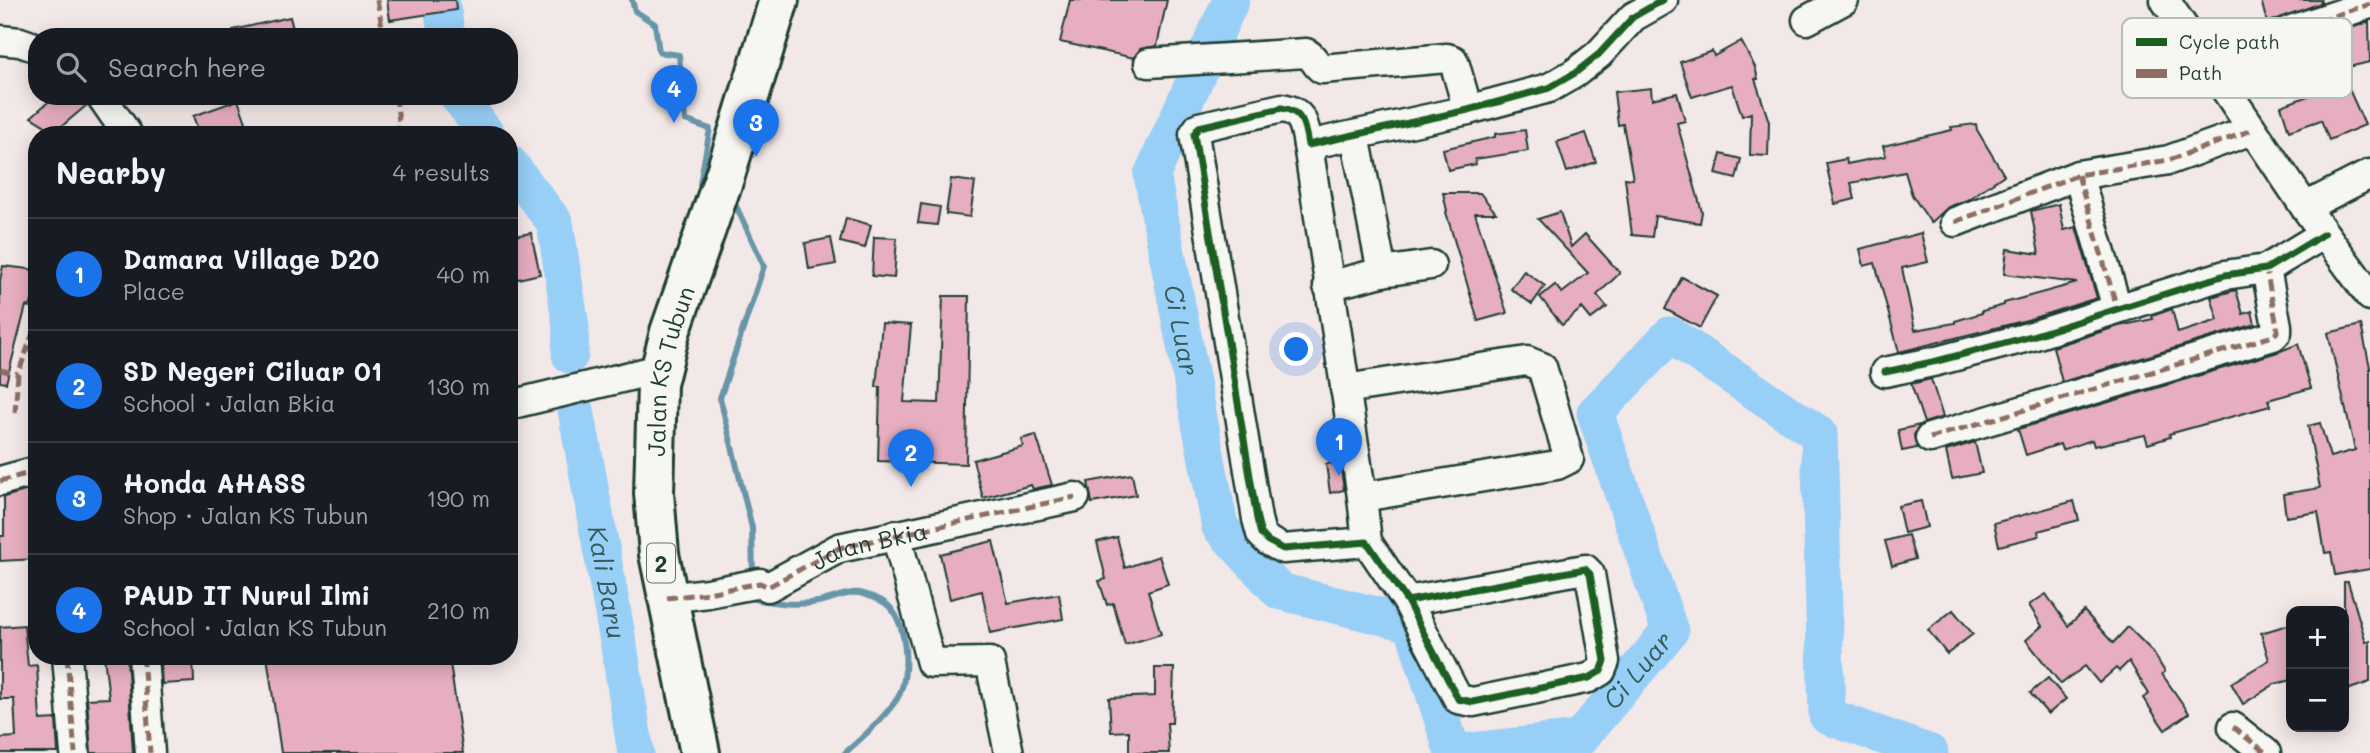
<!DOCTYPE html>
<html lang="en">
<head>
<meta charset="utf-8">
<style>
  :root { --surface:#171b24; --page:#242831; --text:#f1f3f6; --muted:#9ea1a6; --line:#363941; --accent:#1a73e8 }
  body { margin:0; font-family:Mali,sans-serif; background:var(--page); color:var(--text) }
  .controls { position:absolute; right:21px; bottom:21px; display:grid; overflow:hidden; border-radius:14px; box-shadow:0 4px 18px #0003 }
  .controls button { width:63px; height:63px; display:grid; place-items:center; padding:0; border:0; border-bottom:2px solid var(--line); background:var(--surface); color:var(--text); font:35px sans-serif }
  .you { position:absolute; left:1297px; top:350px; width:24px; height:24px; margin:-18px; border:5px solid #fff; border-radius:50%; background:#1a73e8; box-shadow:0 0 0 10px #1a73e833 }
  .badge { display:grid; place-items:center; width:46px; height:46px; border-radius:50%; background:var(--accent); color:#fff; font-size:23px; font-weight:700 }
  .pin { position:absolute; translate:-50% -58px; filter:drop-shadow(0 2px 4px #0008) }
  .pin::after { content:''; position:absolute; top:37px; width:24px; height:21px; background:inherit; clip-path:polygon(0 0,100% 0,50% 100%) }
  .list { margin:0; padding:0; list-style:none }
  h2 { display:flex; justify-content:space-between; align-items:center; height:91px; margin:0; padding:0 28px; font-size:30px }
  h2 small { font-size:23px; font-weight:400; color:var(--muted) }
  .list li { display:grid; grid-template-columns:46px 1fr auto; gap:21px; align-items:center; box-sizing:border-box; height:112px; padding:0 28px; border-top:2px solid var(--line) }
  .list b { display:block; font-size:26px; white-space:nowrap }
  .list p { margin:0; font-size:23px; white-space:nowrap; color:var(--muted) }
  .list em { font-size:23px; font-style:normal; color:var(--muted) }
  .icon { flex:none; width:38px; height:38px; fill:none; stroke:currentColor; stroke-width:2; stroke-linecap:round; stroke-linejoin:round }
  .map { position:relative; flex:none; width:2370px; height:753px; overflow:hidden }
  .search { position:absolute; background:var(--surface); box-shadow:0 4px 18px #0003; left:28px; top:28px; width:490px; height:77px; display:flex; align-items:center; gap:18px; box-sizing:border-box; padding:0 24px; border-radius:28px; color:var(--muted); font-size:26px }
  .panel { position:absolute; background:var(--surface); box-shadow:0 4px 18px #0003; left:28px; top:126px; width:490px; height:539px; border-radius:28px }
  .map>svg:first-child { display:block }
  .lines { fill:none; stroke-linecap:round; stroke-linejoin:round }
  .stream { stroke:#6795a8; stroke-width:6 }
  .river { stroke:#97cff6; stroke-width:37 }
  .building { fill:#e6aec0; stroke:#1f3d34; stroke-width:2 }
  .minor-casing { stroke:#1f3d34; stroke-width:33 }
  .highway-casing { stroke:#1f3d34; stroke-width:44 }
  .minor { stroke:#f6f6f2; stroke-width:28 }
  .highway { stroke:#f6f6f2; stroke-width:38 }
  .quiet { stroke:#8d6e63; stroke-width:5; stroke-dasharray:10 5; stroke-linecap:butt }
  .cycleway-casing { stroke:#f6f6f2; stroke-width:11 }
  .cycleway { stroke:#1b5e20; stroke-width:7 }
  .labels { text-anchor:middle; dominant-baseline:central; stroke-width:6; stroke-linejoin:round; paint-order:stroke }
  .shield { fill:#f6f6f2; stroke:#60746d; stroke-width:2 }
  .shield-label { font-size:23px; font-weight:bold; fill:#1f3d34 }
  .street-label { font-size:24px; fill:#1f3d34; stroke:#f6f6f2 }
  .water-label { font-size:26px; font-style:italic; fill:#375a5b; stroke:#f6f6f2 }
  .key { fill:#f6f6f2; stroke:#b6beb9; stroke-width:2 }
  .key-label { font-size:19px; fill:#1f3d34 }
</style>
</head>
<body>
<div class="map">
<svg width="2370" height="753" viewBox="0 0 2370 753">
  <rect width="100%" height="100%" fill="#f3e8e8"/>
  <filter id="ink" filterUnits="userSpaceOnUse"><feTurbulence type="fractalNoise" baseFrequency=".0143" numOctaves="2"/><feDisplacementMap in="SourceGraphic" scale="14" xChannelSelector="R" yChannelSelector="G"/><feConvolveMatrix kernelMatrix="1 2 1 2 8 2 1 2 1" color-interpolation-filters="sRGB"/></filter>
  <g filter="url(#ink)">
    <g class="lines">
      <g class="stream">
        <path d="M632,0L635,11L655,24L659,52L679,55L685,120L710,129L700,184L707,188"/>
        <path d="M728,201L736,206L764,266L720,398L752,528L753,578"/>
        <path d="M754,592V599C776,603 795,606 818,602C831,600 848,591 860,593C867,595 879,599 885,603C908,618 911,677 897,699C883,719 863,737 845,753"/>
      </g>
      <g class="river">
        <path d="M441,0L447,37"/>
        <path id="s1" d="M1231,0L1152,175L1220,527L1279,591L1412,624L1453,753L1579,739L1670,631L1595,413L1670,335L1819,434L1827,716L1930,753"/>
        <path d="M458,96L487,135"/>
        <path d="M509,163L555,223L571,327L570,355"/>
        <path id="s2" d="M576,410L620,652L636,753"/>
      </g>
    </g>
    <g class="building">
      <path d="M387,0H455L456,10L390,20Z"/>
      <path d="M1070,0H1167L1157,46L1140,49L1134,58L1060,42Z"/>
      <path d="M2261,0H2321V3L2267,23Z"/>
      <path d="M290,17L295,37H234L233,30Z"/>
      <path d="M2369,22L2370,62L2340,69L2365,125L2329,140L2321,120L2289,131L2281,106L2327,89L2322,58L2241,82L2238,72L2297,46Z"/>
      <path d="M1741,41L1755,67L1758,79H1755L1769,122L1768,156L1750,155L1751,113L1742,116L1732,85L1692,97L1680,62L1712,51L1714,56Z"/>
      <path d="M1651,88L1652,99L1677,93L1685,121L1677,123L1702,212L1700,223L1655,216L1652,237L1632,235L1625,178L1633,179L1623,124L1618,125L1614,92Z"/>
      <path d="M55,96H85L87,105L55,132L31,117Z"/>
      <path d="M238,100L248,128L228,135H200L193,116Z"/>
      <path d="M1976,124L1977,130L2004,175L1967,200L1948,207L1931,223L1912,195L1905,172L1851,183L1855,199L1835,204L1826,163L1846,159L1847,164L1886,156L1883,146L1952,130L1951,127Z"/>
      <path d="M1525,130L1528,151L1475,159L1476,164L1448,170L1443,149L1495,137V134Z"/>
      <path d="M1586,133L1596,162L1567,172L1557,142Z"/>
      <path d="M1721,154L1741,159L1736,179L1716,174Z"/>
      <path d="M951,179L975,182L970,217L946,214Z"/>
      <path d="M1443,193H1480L1496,213H1475L1507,313L1478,321L1446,212L1447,211Z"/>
      <path d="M921,204L940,207L937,225L918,223Z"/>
      <path d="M2059,204L2064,230L2076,227L2097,298L2027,320L1899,352L1875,263L1864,266L1860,249L1921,233L1928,262L1902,268L1915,330L1955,323V321L1982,313V311L2004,305V303L2077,283L2004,274L2007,249L2039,254L2031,211Z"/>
      <path d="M1560,212L1571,247L1585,234L1620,273L1597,295L1607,307L1591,319L1582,308L1562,325L1540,297L1555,285L1562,293L1588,273L1538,219Z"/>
      <path d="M846,218L871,225L865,248L840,242Z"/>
      <path d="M531,233L540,274L509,281V237Z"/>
      <path d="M874,237L897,238L894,278L872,276Z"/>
      <path d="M831,238L836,264L809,269L805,243Z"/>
      <path d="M3,266L37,270V286L30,307L26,306L6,383L0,382V280Z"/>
      <path d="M1524,271L1545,286L1532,304L1511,289Z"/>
      <path d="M1682,277L1717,296L1700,328L1665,309Z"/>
      <path d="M2236,290L2243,314L2252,311L2255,324L2062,382L2053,347L2119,326L2153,319L2152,316L2172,309L2178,333L2218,320L2211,297Z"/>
      <path d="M943,296H969L966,464L878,461L880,387H876L882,323L911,325L904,402L939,403Z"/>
      <path d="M2361,325L2370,367V569L2335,575L2331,552L2325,553L2318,512L2286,517L2283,494L2320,488L2308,426L2320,423L2330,457L2355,450L2328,333Z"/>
      <path d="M2298,344L2311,388L2268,400L2270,406L2169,434L2170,437L2148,444L2145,435L2094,446L2092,440L2062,450L2060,444L2026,455L2018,429L2278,352Z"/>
      <path d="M1931,379L1943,417L1924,423L1911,384Z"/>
      <path d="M1920,425L1914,435L1917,448L1902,451L1898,430Z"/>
      <path d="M1036,435L1052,485L1033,489L1031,485L983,498L973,460L1023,446L1021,439Z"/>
      <path d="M1975,442L1982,473L1952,479L1946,451Z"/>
      <path d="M1340,462L1344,490L1330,493L1326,464Z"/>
      <path d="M1132,474L1136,495L1092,503L1088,482Z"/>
      <path d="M25,491H37V559L0,561V536H4V497Z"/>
      <path d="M1921,501L1927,527L1904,533L1898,506Z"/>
      <path d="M2074,501L2079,520L2038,531L2039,536L1999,546L1994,523Z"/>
      <path d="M1908,535L1915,559L1892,566L1885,541Z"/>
      <path d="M1117,537L1125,568L1159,556L1168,584L1148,591L1161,634L1125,645L1113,603L1107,605L1099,581L1106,579L1097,542Z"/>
      <path d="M993,541L1008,603L1059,594L1063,619L990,633L982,591L950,599L940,554Z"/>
      <path d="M2344,582H2348L2366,642L2370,641V682L2344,691Z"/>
      <path d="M2046,594L2068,626L2084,611L2113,643L2128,627L2152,651L2165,672L2162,674L2189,713L2165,730L2143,698L2149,694L2129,661L2119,671L2116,668L2099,683L2085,666L2061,684L2026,640L2042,626L2029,605Z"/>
      <path d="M1953,610L1973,634L1947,654L1928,630Z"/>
      <path d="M2291,624V680L2275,684L2243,704L2231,683L2269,660L2261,633Z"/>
      <path d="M24,625L28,666L37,665L40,720L56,719L58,753H0V738L16,737L14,699H0V627Z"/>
      <path d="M104,656H127L133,753H91L87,699L109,698Z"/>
      <path d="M160,656H193L194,682L162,684Z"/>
      <path d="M267,656H449L463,753H281Z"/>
      <path d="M1155,668H1174L1172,723H1167L1169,753H1129V731L1111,732L1109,698L1155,696Z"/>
      <path d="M2048,678L2066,699L2048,714L2030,693Z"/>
    </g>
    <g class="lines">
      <g class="minor-casing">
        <g id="minor">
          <path d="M2165,0L2305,207L2370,296"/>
          <path d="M1807,20L1844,0"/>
          <path d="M0,40L20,42L37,48"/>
          <path d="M1149,63L1306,53C1314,56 1315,65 1322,69L1447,58L1453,60L1455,65L1468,110"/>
          <path d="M2209,67L2291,30L2370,4"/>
          <path d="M101,96L128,135"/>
          <path d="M1308,145L1362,497L1367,542"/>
          <path d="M2078,175L2117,308"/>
          <path d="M2305,207L2370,174"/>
          <path d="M1955,222L2078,175L2169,160L2252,130"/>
          <path d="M1382,272L1431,265"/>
          <path d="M1328,286L1382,272L1355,136"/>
          <path d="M1885,372L1937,361L2032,336L2225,275L2266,269L2324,234"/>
          <path d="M1345,389L1527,361L1542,367L1569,459L1557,465L1362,497"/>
          <path d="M509,405L659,369"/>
          <path d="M1930,438L2273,336L2277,332V326L2266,269"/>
          <path d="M0,481L37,471"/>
          <path d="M896,535L931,663L990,662L1009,753"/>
          <path d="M667,598L708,593L760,583L768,587L839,548L1075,497"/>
          <path d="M1407,601L1585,569L1590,574L1605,661L1601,671L1589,678L1473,702L1458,699L1407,601L1367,542L1283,549L1268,541L1261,534L1257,519L1194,134L1199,127L1282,108C1303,111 1305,126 1308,145L1468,110L1549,88L1575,73L1599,54L1633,17L1663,0"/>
          <path d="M67,656L75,753"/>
          <path d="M143,656L150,753"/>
          <path d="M2233,727L2266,753"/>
        </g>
      </g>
      <g class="highway-casing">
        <g id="highway">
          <path id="s3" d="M700,753L659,554L654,493L657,384L670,332L725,175L779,0"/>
        </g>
      </g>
      <use href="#minor" class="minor"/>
      <use href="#highway" class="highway"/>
      <g class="quiet">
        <path d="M377,0L384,37"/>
        <path d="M2209,67L2291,30L2370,4"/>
        <path d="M395,135L399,122L396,96"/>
        <path d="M2078,175L2117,308"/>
        <path d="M1955,222L2078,175L2169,160L2252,130"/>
        <path d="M0,370L18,374"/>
        <path d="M15,413L18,374L33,333L37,331"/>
        <path d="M1930,438L2273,336L2277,332V326L2266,269"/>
        <path d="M0,481L37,471"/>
        <path id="s4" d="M667,598L708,593L760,583L768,587L839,548L1075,497"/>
        <path d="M67,656L75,753"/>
        <path d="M143,656L150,753"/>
        <path d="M2233,727L2266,753"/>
      </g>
      <g class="cycleway-casing">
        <g id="cycleway">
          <path d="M1885,372L1937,361L2032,336L2225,275L2266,269L2324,234"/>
          <path d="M1407,601L1585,569L1590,574L1605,661L1601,671L1589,678L1473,702L1458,699L1407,601L1367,542L1283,549L1268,541L1261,534L1257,519L1194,134L1199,127L1282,108C1303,111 1305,126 1308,145L1468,110L1549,88L1575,73L1599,54L1633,17L1663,0"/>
        </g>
      </g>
      <use href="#cycleway" class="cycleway"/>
    </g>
  </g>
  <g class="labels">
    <rect class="shield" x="647" y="543.5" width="28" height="39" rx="5"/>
    <g class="shield-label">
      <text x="661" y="563">2</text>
    </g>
    <g class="street-label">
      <text stroke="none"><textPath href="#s3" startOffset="388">Jalan KS Tubun</textPath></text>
      <text stroke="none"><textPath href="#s4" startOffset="214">Jalan Bkia</textPath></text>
    </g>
    <g class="water-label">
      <text stroke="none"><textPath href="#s1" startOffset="350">Ci Luar</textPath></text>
      <text stroke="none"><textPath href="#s2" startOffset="175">Kali Baru</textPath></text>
      <text stroke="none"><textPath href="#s1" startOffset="1127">Ci Luar</textPath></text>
    </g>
  </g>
  <rect x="2122" y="18" width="230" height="80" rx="10" class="key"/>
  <rect x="2136" y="38" width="31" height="8" fill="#1b5e20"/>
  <rect x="2136" y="69" width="31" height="9" fill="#8d6e63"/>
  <g class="key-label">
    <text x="2179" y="49">Cycle path</text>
    <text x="2179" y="80">Path</text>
  </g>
</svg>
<div class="controls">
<button>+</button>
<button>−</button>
</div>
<div class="you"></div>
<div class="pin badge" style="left:1339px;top:476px">1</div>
<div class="pin badge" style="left:911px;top:487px">2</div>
<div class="pin badge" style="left:756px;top:157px">3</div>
<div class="pin badge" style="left:674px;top:123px">4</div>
<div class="search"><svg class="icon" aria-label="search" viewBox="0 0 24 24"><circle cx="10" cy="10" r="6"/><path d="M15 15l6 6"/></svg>Search here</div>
<section class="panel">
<h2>Nearby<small>4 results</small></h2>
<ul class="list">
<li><span class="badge">1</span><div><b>Damara Village D20</b><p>Place</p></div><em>40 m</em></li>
<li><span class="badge">2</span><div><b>SD Negeri Ciluar 01</b><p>School · Jalan Bkia</p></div><em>130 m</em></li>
<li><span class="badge">3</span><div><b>Honda AHASS</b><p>Shop · Jalan KS Tubun</p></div><em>190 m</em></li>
<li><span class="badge">4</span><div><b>PAUD IT Nurul Ilmi</b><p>School · Jalan KS Tubun</p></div><em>210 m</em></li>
</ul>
</section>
</div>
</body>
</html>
